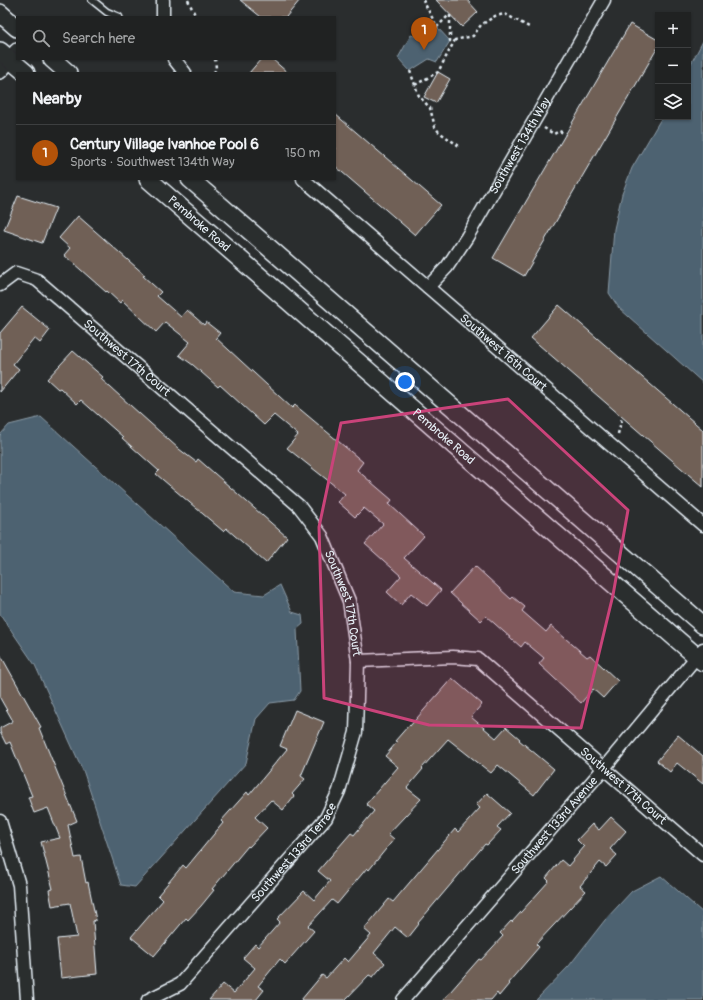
<!DOCTYPE html>
<html lang="en">
<head>
<meta charset="utf-8">
<style>
  :root { --surface:#202222; --page:#282a2a; --text:#f1f3f6; --muted:#a2a4a5; --line:#3d3f40; --accent:#b45309 }
  body { margin:0; font-family:Pangolin,sans-serif; background:var(--page); color:var(--text) }
  .controls { position:absolute; right:12px; top:12px; display:grid; overflow:hidden; border-radius:0px; box-shadow:0 1px 3px #0004 }
  .controls button { width:36px; height:36px; display:grid; place-items:center; padding:0; border:0; border-bottom:1px solid var(--line); background:var(--surface); color:var(--text); font:20px sans-serif }
  .you { position:absolute; left:405px; top:382px; width:14px; height:14px; margin:-10px; border:3px solid #fff; border-radius:50%; background:#1a73e8; box-shadow:0 0 0 6px #1a73e833 }
  .badge { display:grid; place-items:center; width:26px; height:26px; border-radius:50%; background:var(--accent); color:#fff; font-size:13px; font-weight:700 }
  .pin { position:absolute; translate:-50% -33px; filter:drop-shadow(0 1px 2px #0008) }
  .pin::after { content:''; position:absolute; top:21px; width:14px; height:12px; background:inherit; clip-path:polygon(0 0,100% 0,50% 100%) }
  .list { margin:0; padding:0; list-style:none }
  h2 { display:flex; justify-content:space-between; align-items:center; height:52px; margin:0; padding:0 16px; font-size:17px }
  h2 small { font-size:13px; font-weight:400; color:var(--muted) }
  .list li { display:grid; grid-template-columns:26px 1fr auto; gap:12px; align-items:center; box-sizing:border-box; height:56px; padding:0 16px; border-top:1px solid var(--line) }
  .list b { display:block; font-size:15px; white-space:nowrap }
  .list p { margin:0; font-size:13px; white-space:nowrap; color:var(--muted) }
  .list em { font-size:13px; font-style:normal; color:var(--muted) }
  .icon { flex:none; width:22px; height:22px; fill:none; stroke:currentColor; stroke-width:2; stroke-linecap:round; stroke-linejoin:round }
  .map { position:relative; flex:none; width:703px; height:1000px; overflow:hidden }
  .search { position:absolute; background:var(--surface); box-shadow:0 1px 3px #0004; left:16px; top:16px; width:320px; height:44px; display:flex; align-items:center; gap:10px; box-sizing:border-box; padding:0 14px; border-radius:0px; color:var(--muted); font-size:15px }
  .panel { position:absolute; background:var(--surface); box-shadow:0 1px 3px #0004; left:16px; top:72px; width:320px; height:108px; border-radius:0px }
  .map>svg:first-child { display:block }
  .water { fill:#4d6271; stroke:#8b9ba7 }
  .building { fill:#706157; stroke:#e8f1f8 }
  .lines { fill:none; stroke-linecap:round; stroke-linejoin:round }
  .service-casing { stroke:#e8f1f8; stroke-width:9 }
  .minor-casing { stroke:#e8f1f8; stroke-width:15 }
  .tertiary-casing { stroke:#e8f1f8; stroke-width:18 }
  .secondary-casing { stroke:#e8f1f8; stroke-width:20 }
  .path { stroke:#e8f1f8; stroke-width:2.5; stroke-dasharray:3 3; stroke-linecap:butt }
  .service { stroke:#2a2d2e; stroke-width:6 }
  .minor { stroke:#2a2d2e; stroke-width:12 }
  .tertiary { stroke:#2a2d2e; stroke-width:15 }
  .secondary { stroke:#2a2d2e; stroke-width:17 }
  .marked { fill:#ca437a; fill-opacity:0.2; stroke:#ca437a; stroke-width:3; stroke-linejoin:round }
  .labels { text-anchor:middle; dominant-baseline:central; stroke-width:3; stroke-linejoin:round; paint-order:stroke }
  .street-label { font-size:12px; fill:#e8f1f8; stroke:#2a2d2e }
</style>
</head>
<body>
<div class="map">
<svg width="703" height="1000" viewBox="0 0 703 1000">
  <rect width="100%" height="100%" fill="#2a2d2e"/>
  <filter id="ink" filterUnits="userSpaceOnUse"><feTurbulence type="fractalNoise" baseFrequency=".025" numOctaves="2"/><feDisplacementMap in="SourceGraphic" scale="8" xChannelSelector="R" yChannelSelector="G"/><feConvolveMatrix kernelMatrix="1 2 1 2 8 2 1 2 1" color-interpolation-filters="sRGB"/></filter>
  <g filter="url(#ink)">
    <g class="water">
      <path d="M437,27L450,41L437,62L429,59L410,71L398,58L411,35L420,38Z"/>
      <path d="M703,41V383L619,308L609,293L614,229L622,194L632,168L662,117H688V69Z"/>
      <path d="M41,417L234,592L264,595L280,585L292,612L302,615L303,624L297,629L300,691L294,700L270,703L256,719L246,763L135,887L121,885L84,773L35,665L0,614V435L9,425Z"/>
      <path d="M661,876L703,913V1000H536L569,966L605,920L632,891Z"/>
    </g>
    <g class="building">
      <path d="M240,0H300L286,17H261Z"/>
      <path d="M436,0H467L478,12L462,27Z"/>
      <path d="M630,24L658,40V47L524,276L493,258Z"/>
      <path d="M261,59H272L288,73H249Z"/>
      <path d="M438,72L450,79L436,103L424,97Z"/>
      <path d="M335,114L441,205L415,235L335,166Z"/>
      <path d="M18,196L56,208L42,243L4,230Z"/>
      <path d="M78,216L145,275L143,276L161,292L157,296L181,317L187,310L204,325L206,322L220,333L216,338L292,408L295,405L363,462L357,470L392,500L389,504L424,536L404,558L441,590L427,606L411,593L401,605L387,592L401,576L365,544L383,524L364,508L355,517L338,502L345,494L287,448L298,435L274,415L264,425L220,385L218,387L193,365L179,355L190,342L165,322L156,332L122,300L120,303L107,291L106,292L64,255L70,248L59,238Z"/>
      <path d="M559,305L703,430V487L531,338Z"/>
      <path d="M22,307L50,330L40,343L34,338L13,364L19,369L0,392V333Z"/>
      <path d="M73,351L103,377L101,379L179,449L196,462L198,459L287,537L266,563L226,528L223,531L156,474L159,471L122,438L123,437L81,400L77,404L60,388L58,389L47,379Z"/>
      <path d="M475,566L511,599L513,597L525,607L522,611L546,632L551,626L587,657L590,655L618,681L603,698L593,689L581,703L539,664L544,658L525,642L521,647L486,616L481,621L450,593Z"/>
      <path d="M0,654L41,727L39,728L77,821L68,825L75,858L81,857L86,883L88,882L96,920L93,921L97,974L61,978L57,939L77,937L70,903L52,906L49,890L53,889L41,842L60,838L48,808L34,813L28,797L32,796L10,742L6,744L0,732V728L13,721L0,698Z"/>
      <path d="M452,678L482,704L471,717L496,738L506,727L520,739L519,740L554,769L534,795L498,765L491,773L448,739L422,768L423,769L407,788L421,799L388,834L394,839L369,870L367,868L337,904L332,900L308,926L314,931L285,964L280,959L258,986L264,990L256,1000H209L223,984L234,993L255,968L243,958L255,944L258,947L280,922L277,919L304,891L314,900L330,881L318,871L351,833L354,835L374,811L366,804L398,767L385,756L397,742L395,741L409,725L410,726Z"/>
      <path d="M295,710L324,722L301,776L305,779L292,794L294,796L283,810L271,800L255,817L267,828L249,847L248,846L212,889L214,890L201,906L188,920L186,918L154,956L131,937L163,900L158,895L183,865L186,868L223,823L221,821L247,792L249,795L287,749L280,746Z"/>
      <path d="M678,735L703,756V784L677,763L670,772L657,761Z"/>
      <path d="M487,793L510,813L497,827L501,830L487,845L485,844L418,923L419,924L408,938L395,927L374,953L385,963L373,977L369,975L345,1000H301L322,975L326,978L344,958L348,962L371,935L364,929L389,899L393,902L455,829L458,832L480,808L476,805Z"/>
      <path d="M611,817L626,831L610,849L617,855L606,867L600,862L580,886L586,891L536,944L539,947L508,983L509,984L499,996L497,993L491,1000H443L479,959L481,960L503,936L500,933L511,921L512,922L549,881L546,878L561,860L568,866L584,847L577,840L592,824L599,830Z"/>
    </g>
    <g class="lines">
      <g class="service-casing">
        <path id="service" d="M92,0L107,12L119,17"/>
      </g>
      <g class="minor-casing">
        <g id="minor">
          <path d="M163,17V0"/>
          <path d="M174,59L185,73"/>
          <path id="s1" d="M303,179L703,525"/>
          <path id="s2" d="M0,285L16,273L37,280L299,506L322,536L349,601L358,661L453,657L478,659L703,855"/>
          <path id="s3" d="M428,287L447,267L467,237L604,0"/>
          <path d="M0,821L19,885L27,1000"/>
          <path id="s4" d="M148,1000L180,984L326,818L339,791L356,732L358,661"/>
          <path id="s5" d="M403,1000L604,768L703,649"/>
        </g>
      </g>
      <g class="tertiary-casing">
        <path id="tertiary" d="M0,71L17,51"/>
      </g>
      <g class="secondary-casing">
        <g id="secondary">
          <path d="M0,13L17,28"/>
          <path d="M0,51L26,73"/>
          <path d="M52,59L68,73"/>
          <path id="s6" d="M148,179L703,662"/>
          <path d="M190,179L703,625"/>
        </g>
      </g>
      <g class="path">
        <path d="M188,0L196,17"/>
        <path d="M423,0L437,27L449,15"/>
        <path d="M450,15V41L473,36L481,25L495,16L505,14L529,27"/>
        <path d="M410,71L419,96L430,108L435,127L439,132L459,146"/>
        <path d="M214,73L216,68L215,59"/>
        <path d="M415,85L438,72L455,40"/>
        <path d="M544,128L554,134L559,131L566,134"/>
        <path d="M618,434L622,417"/>
      </g>
      <use href="#service" class="service"/>
      <use href="#minor" class="minor"/>
      <use href="#tertiary" class="tertiary"/>
      <use href="#secondary" class="secondary"/>
    </g>
  </g>
  <path class="marked" d="M508,399L628,510L613,595L581,728L429,725L324,698L319,527L341,423Z"/>
  <g class="labels">
    <g class="street-label">
      <text stroke="none"><textPath href="#s3" startOffset="169">Southwest 134th Way</textPath></text>
      <text stroke="none"><textPath href="#s6" startOffset="68">Pembroke Road</textPath></text>
      <text stroke="none"><textPath href="#s1" startOffset="265">Southwest 16th Court</textPath></text>
      <text stroke="none"><textPath href="#s2" startOffset="161">Southwest 17th Court</textPath></text>
      <text stroke="none"><textPath href="#s6" startOffset="392">Pembroke Road</textPath></text>
      <text stroke="none"><textPath href="#s2" startOffset="497">Southwest 17th Court</textPath></text>
      <text stroke="none"><textPath href="#s2" startOffset="870">Southwest 17th Court</textPath></text>
      <text stroke="none"><textPath href="#s5" startOffset="231">Southwest 133rd Avenue</textPath></text>
      <text stroke="none"><textPath href="#s4" startOffset="210">Southwest 133rd Terrace</textPath></text>
    </g>
  </g>
</svg>
<div class="controls">
<button>+</button>
<button>−</button>
<button><svg class="icon" aria-label="layers" viewBox="0 0 24 24"><path d="M12 4l9 5-9 5-9-5zM3 14l9 5 9-5"/></svg></button>
</div>
<div class="you"></div>
<div class="pin badge" style="left:424px;top:50px">1</div>
<div class="search"><svg class="icon" aria-label="search" viewBox="0 0 24 24"><circle cx="10" cy="10" r="6"/><path d="M15 15l6 6"/></svg>Search here</div>
<section class="panel">
<h2>Nearby<small></small></h2>
<ul class="list">
<li><span class="badge">1</span><div><b>Century Village Ivanhoe Pool 6</b><p>Sports · Southwest 134th Way</p></div><em>150 m</em></li>
</ul>
</section>
</div>
</body>
</html>
